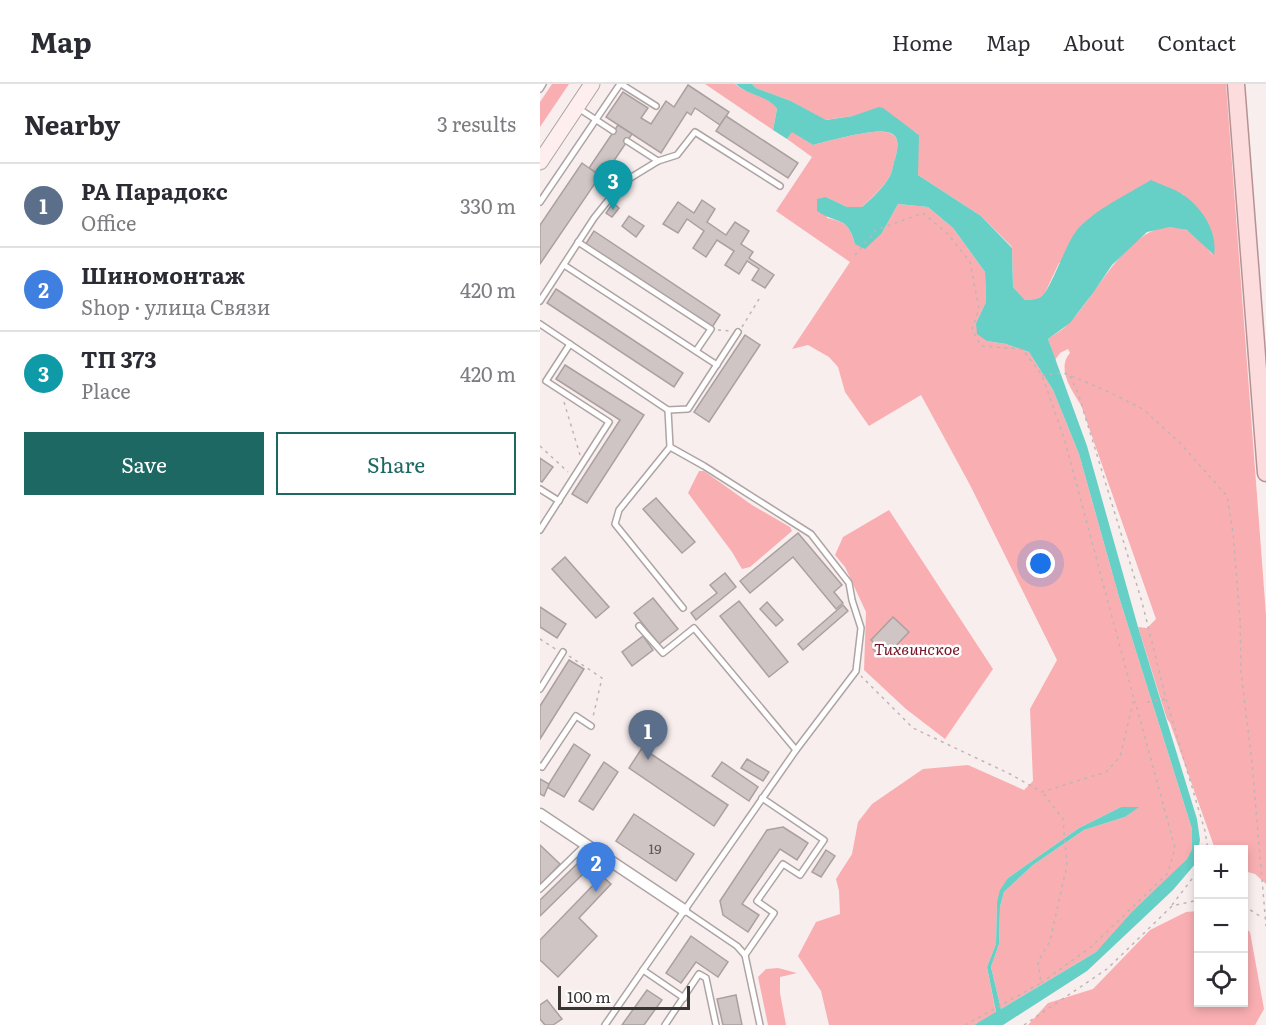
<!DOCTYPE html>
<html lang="en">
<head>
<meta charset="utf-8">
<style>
  :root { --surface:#fff; --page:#f2f2f3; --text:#2b2b33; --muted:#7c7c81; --line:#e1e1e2; --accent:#1d6863 }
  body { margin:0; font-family:Literata,serif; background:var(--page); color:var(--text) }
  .controls { position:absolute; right:18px; bottom:18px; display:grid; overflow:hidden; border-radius:0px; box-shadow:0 3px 9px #0003 }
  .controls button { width:54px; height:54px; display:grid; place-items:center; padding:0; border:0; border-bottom:2px solid var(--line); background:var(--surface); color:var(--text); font:30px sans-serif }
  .scale { position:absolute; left:18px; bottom:15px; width:132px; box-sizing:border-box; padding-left:6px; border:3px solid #383434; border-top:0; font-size:16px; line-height:21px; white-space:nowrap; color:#383434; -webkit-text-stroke:4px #fefefe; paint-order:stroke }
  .you { position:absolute; left:501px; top:480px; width:21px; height:21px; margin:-15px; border:4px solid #fff; border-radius:50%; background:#1a73e8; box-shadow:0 0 0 9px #1a73e833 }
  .badge { display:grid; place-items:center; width:39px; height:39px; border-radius:50%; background:var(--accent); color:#fff; font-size:20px; font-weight:700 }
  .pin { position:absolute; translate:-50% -50px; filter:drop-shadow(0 2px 3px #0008) }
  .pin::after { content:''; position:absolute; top:32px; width:21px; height:18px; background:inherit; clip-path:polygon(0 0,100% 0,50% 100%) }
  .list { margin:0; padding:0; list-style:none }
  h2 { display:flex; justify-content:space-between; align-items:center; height:78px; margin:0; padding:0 24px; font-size:26px }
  h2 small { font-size:20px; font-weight:400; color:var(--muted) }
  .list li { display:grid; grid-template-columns:39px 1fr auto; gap:18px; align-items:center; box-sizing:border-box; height:84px; padding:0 24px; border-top:2px solid var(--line) }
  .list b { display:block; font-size:22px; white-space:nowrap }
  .list p { margin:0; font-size:20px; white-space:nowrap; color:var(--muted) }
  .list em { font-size:20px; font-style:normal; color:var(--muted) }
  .actions { display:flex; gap:12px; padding:18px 24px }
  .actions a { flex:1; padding:14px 0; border:2px solid var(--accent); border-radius:0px; text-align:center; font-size:21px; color:var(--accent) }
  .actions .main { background:var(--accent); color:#fff }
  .icon { flex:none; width:33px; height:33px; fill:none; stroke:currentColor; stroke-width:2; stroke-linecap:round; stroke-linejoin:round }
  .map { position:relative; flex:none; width:726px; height:941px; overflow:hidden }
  header { display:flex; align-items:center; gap:36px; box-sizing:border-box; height:84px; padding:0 30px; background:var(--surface); border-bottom:2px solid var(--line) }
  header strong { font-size:28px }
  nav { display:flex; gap:33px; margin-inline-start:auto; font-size:21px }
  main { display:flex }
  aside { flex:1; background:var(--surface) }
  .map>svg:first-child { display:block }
  .green { fill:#f9afb2 }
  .water { fill:#66cfc6 }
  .building { fill:#d0c5c5; stroke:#aba0a0; stroke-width:1.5 }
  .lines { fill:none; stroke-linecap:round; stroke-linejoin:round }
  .service-casing { stroke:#afa4a4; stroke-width:8 }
  .minor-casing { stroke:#afa4a4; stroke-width:13 }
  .secondary-casing { stroke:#afa4a4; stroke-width:17 }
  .primary-casing { stroke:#b79294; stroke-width:19 }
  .path { stroke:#beb5b5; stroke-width:1.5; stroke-dasharray:3 4.5; stroke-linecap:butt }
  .service { stroke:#fff; stroke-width:5 }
  .minor { stroke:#fff; stroke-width:10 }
  .secondary { stroke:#feeeee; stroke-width:15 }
  .primary { stroke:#fddcdd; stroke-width:16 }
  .labels { text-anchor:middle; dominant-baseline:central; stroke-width:5; stroke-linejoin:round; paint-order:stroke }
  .number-label { font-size:14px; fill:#5e5858 }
  .park-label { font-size:16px; font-style:italic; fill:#751527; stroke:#fefefe }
</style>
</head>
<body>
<header>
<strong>Map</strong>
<nav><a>Home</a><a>Map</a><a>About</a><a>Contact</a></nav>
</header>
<main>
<aside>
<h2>Nearby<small>3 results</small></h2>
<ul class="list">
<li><span class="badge" style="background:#5c6f8a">1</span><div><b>РА Парадокс</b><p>Office</p></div><em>330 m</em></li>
<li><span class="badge" style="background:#3f7fe0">2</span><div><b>Шиномонтаж</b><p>Shop · улица Связи</p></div><em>420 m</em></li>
<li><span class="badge" style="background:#0f9aa8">3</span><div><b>ТП 373</b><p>Place</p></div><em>420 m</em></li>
</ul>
<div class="actions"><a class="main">Save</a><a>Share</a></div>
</aside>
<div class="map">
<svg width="726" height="941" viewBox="0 0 726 941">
  <rect width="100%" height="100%" fill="#f9eeee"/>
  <g class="green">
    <path d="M12,0H29L0,43V18Z"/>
    <path d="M165,0H195C211,13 226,9 237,25L233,46Z"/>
    <path d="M212,0H686L726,531V800L715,790L704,787V766L675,765L630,639L627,635L598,543L607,544L616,535L541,321C532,307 516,284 530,269L528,265L520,269L515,276L508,255C515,250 524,245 530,238C558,210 595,126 646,146C656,149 665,163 673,171L643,110L519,179L504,211L495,216H485L473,203L472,163L441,132L378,91V50L363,40L313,32L285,36L251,17L216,4Z"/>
    <path d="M252,47L273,61C288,57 332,45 346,48C363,51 357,68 354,78C353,83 352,88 350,92C344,103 331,114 322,123H307L286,113L287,134C306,138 309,141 315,160L342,149L358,120L388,123L413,144L445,188L446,218L436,239L447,257L466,260L489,268L513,306L539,370L579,513L652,745V765L647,775L556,868L461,925L451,883L459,860L460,823L464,808L493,781L544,746L585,733L598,723H581L539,744L468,794L457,818L456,860L447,883L456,929L434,941H289L281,907L258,872L276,838L300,830L299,807L296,795L312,770L318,738L332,720L383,685L428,681L484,706L493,697L490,625L517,576L430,401L381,311L329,342L305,308L298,283L289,273L268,261L252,265L310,178L236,127L272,73L247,55Z"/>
    <path d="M159,387H164L212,421L250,443L252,447L210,483L202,485L192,468L148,409Z"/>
    <path d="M349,426L453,585L405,655L366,625L324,586L326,528L305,483L295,471L303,453Z"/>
    <path d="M658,827V918H704V843L710,848L724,925L715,941H488L508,919L553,905L610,846L646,828Z"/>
    <path d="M238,884L257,889L240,893V909L246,941H228L218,893L226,885Z"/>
  </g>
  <path class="water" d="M196,0H212L216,4L251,17L286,36L313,32L339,23L343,24L379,51L378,91L441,132L472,164L473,203L485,216C491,216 497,216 502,212C511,205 526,159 537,146C554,126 588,110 611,96C621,101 633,104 642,110C662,123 678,148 674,171L647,146L630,143L607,148L572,181L553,209L530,239L508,255L547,362L598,543L657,735L660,756L656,779L633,806L547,887L463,941H434L456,928L447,883L456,860L457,818L460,806L468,794L539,744L581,723H599L585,733L544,746L493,781L464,808L460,823L459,860L451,883L461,925L556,868L592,828L647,775L652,765V745L579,513L539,370L513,306L489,268L466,260L447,257L437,250L436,239L446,218L445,188L413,144L388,123L358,120L342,149L325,165L315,160C307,131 298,141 277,127V115L286,113L307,123H322C332,114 344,103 350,92C352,88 353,82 354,78C357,68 363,50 346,48C332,45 288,57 273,61L252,48L247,55L233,46L237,25C226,10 210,13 196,0Z"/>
  <g class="building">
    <path d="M148,1L189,28L180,41L155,24L151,31L147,28L121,69L66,33L83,8L108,24L101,34L111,40L126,17L134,23Z"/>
    <path d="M186,32L258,79L248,94L176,47Z"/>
    <path d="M78,41L92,50L63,93L49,84Z"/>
    <path d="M42,79L60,92L0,180V141Z"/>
    <path d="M162,116L175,125L167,138L186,151L195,138L209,147L201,160L213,168L209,174L234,191L225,204L212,196L219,185L207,177L199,190L185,181L194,167L177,156L166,173L153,164L164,147L147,135L138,149L123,140L138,118L154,129Z"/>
    <path d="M73,119L79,124L72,133L66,129Z"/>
    <path d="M89,132L104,142L96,153L82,142Z"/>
    <path d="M54,147L180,231L171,245L45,161Z"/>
    <path d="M16,205L143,289L134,303L7,219Z"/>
    <path d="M205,251L220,261L169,338L154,328Z"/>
    <path d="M25,281L104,331L47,419L32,410L80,336L16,295Z"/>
    <path d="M0,374L13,383L2,398L0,397Z"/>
    <path d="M116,414L155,458L142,469L103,425Z"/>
    <path d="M258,449L302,501L294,508L303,519L296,525L253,473L210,509L200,497Z"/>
    <path d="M25,473L69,523L56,534L12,485Z"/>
    <path d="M185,489L196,503L156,536L151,529L177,509L170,501Z"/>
    <path d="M113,514L138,545L119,560L94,529Z"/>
    <path d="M199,517L248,578L229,593L180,532Z"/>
    <path d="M227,518L243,536L236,542L220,525Z"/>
    <path d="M303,521L308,527L263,566L258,560Z"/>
    <path d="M0,523L26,540L17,554L0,543Z"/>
    <path d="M353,533L369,548L347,571L342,566L338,570L333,565L337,562L331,556Z"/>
    <path d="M103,552L113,566L92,582L82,568Z"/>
    <path d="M29,576L44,585L0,655V622Z"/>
    <path d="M34,660L50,671L24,713L7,703Z"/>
    <path d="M102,664L188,721L174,742L89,684Z"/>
    <path d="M207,675L229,688L223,697L201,684Z"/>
    <path d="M64,678L78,688L53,726L39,717Z"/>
    <path d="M182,678L218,703L209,717L172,692Z"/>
    <path d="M0,695L9,700L4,712L0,710Z"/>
    <path d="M94,730L154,770L136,797L76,757Z"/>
    <path d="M243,743L268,759L257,776L240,765L202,820L219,831L208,848L183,831L180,817L227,746Z"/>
    <path d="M0,761L20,780L0,801Z"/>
    <path d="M286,766L295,772L281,793L272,788Z"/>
    <path d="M38,779L46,787L0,832V816Z"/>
    <path d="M62,792L71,800L39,834L57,852L18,893L0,876V856Z"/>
    <path d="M151,852L188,878L178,893L156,878L141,899L126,889Z"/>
    <path d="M107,906L122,916L104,941H82Z"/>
    <path d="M196,911L202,941H183L177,915Z"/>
    <path d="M7,916L22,935L13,941H5L0,935V921Z"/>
  </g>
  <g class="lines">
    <g class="service-casing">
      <g id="service">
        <path d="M81,0L116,22"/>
        <path d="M0,5L3,0"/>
        <path d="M38,24L73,47"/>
        <path d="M87,57L118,77"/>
        <path d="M0,118L80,0"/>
        <path d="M38,158L171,245L156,267"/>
        <path d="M24,181L177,281"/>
        <path d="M0,217L54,134L82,99L118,77L137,71L155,48L240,102"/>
        <path d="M0,240L128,326L148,325L198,248"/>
        <path d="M128,326L130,363L164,382L271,450L309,499L312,516L321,544L316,587L256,666L103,886L144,914"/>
        <path d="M130,363L79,426L75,440L143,524"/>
        <path d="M0,405L19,417"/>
        <path d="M0,446L69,338L6,297L30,260"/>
        <path d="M99,542L123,569L154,544L256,666"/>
        <path d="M0,605L23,568"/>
        <path d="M0,682L2,683L36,632L51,642"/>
        <path d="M0,805L45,761"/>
        <path d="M144,826L197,862L205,871L220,941"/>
        <path d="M205,871L234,829L217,817L243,780L260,791L284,756L222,714"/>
        <path d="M65,941L103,886"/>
        <path d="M125,941L159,890L166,894L176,941"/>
      </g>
    </g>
    <g class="minor-casing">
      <path id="minor" d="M0,730L144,826"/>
    </g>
    <g class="secondary-casing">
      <path id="secondary" d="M0,78L52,0"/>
    </g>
    <g class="primary-casing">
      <path id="primary" d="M696,0L726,389"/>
    </g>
    <g class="path">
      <path d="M315,171L336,146L383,129L408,150L430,178L439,225L432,245L441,262L482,265L502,291L525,357L594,615L580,673L566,688L502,708L470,690L373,644L321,592"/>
      <path d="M202,243L219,215"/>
      <path d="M178,246L191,247"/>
      <path d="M502,291L521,289L527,290L569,308L603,325L639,358L687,412L693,449L700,535L701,588L712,679L726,842"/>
      <path d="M530,292L538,309L602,518L626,615L665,747L668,766"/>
      <path d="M24,318L40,371"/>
      <path d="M0,362L28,388"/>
      <path d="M0,555L17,566"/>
      <path d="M29,572L62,594L53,633"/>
      <path d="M607,618L626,615"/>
      <path d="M632,821L658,787"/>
      <path d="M704,822L723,834"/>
      <path d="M501,899L551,863L628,789L635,764L595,617"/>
      <path d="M425,941L501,899L498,877L510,857L527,781L523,735L503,709"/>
      <path d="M484,941L567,885L632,822L658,816"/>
    </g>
    <use href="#service" class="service"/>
    <use href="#minor" class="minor"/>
    <use href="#secondary" class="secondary"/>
    <use href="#primary" class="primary"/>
  </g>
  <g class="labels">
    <g class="number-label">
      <text x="115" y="764">19</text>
    </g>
    <g class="park-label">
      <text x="377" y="564">Тихвинское</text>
    </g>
  </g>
</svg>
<div class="controls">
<button>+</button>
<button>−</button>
<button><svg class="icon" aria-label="locate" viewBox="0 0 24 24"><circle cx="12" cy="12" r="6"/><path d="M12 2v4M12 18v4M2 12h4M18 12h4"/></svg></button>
</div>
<div class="scale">100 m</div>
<div class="you"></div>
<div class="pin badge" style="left:108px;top:676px;background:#5c6f8a">1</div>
<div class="pin badge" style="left:56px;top:808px;background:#3f7fe0">2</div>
<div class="pin badge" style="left:73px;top:126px;background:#0f9aa8">3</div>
</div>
</main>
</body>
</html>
